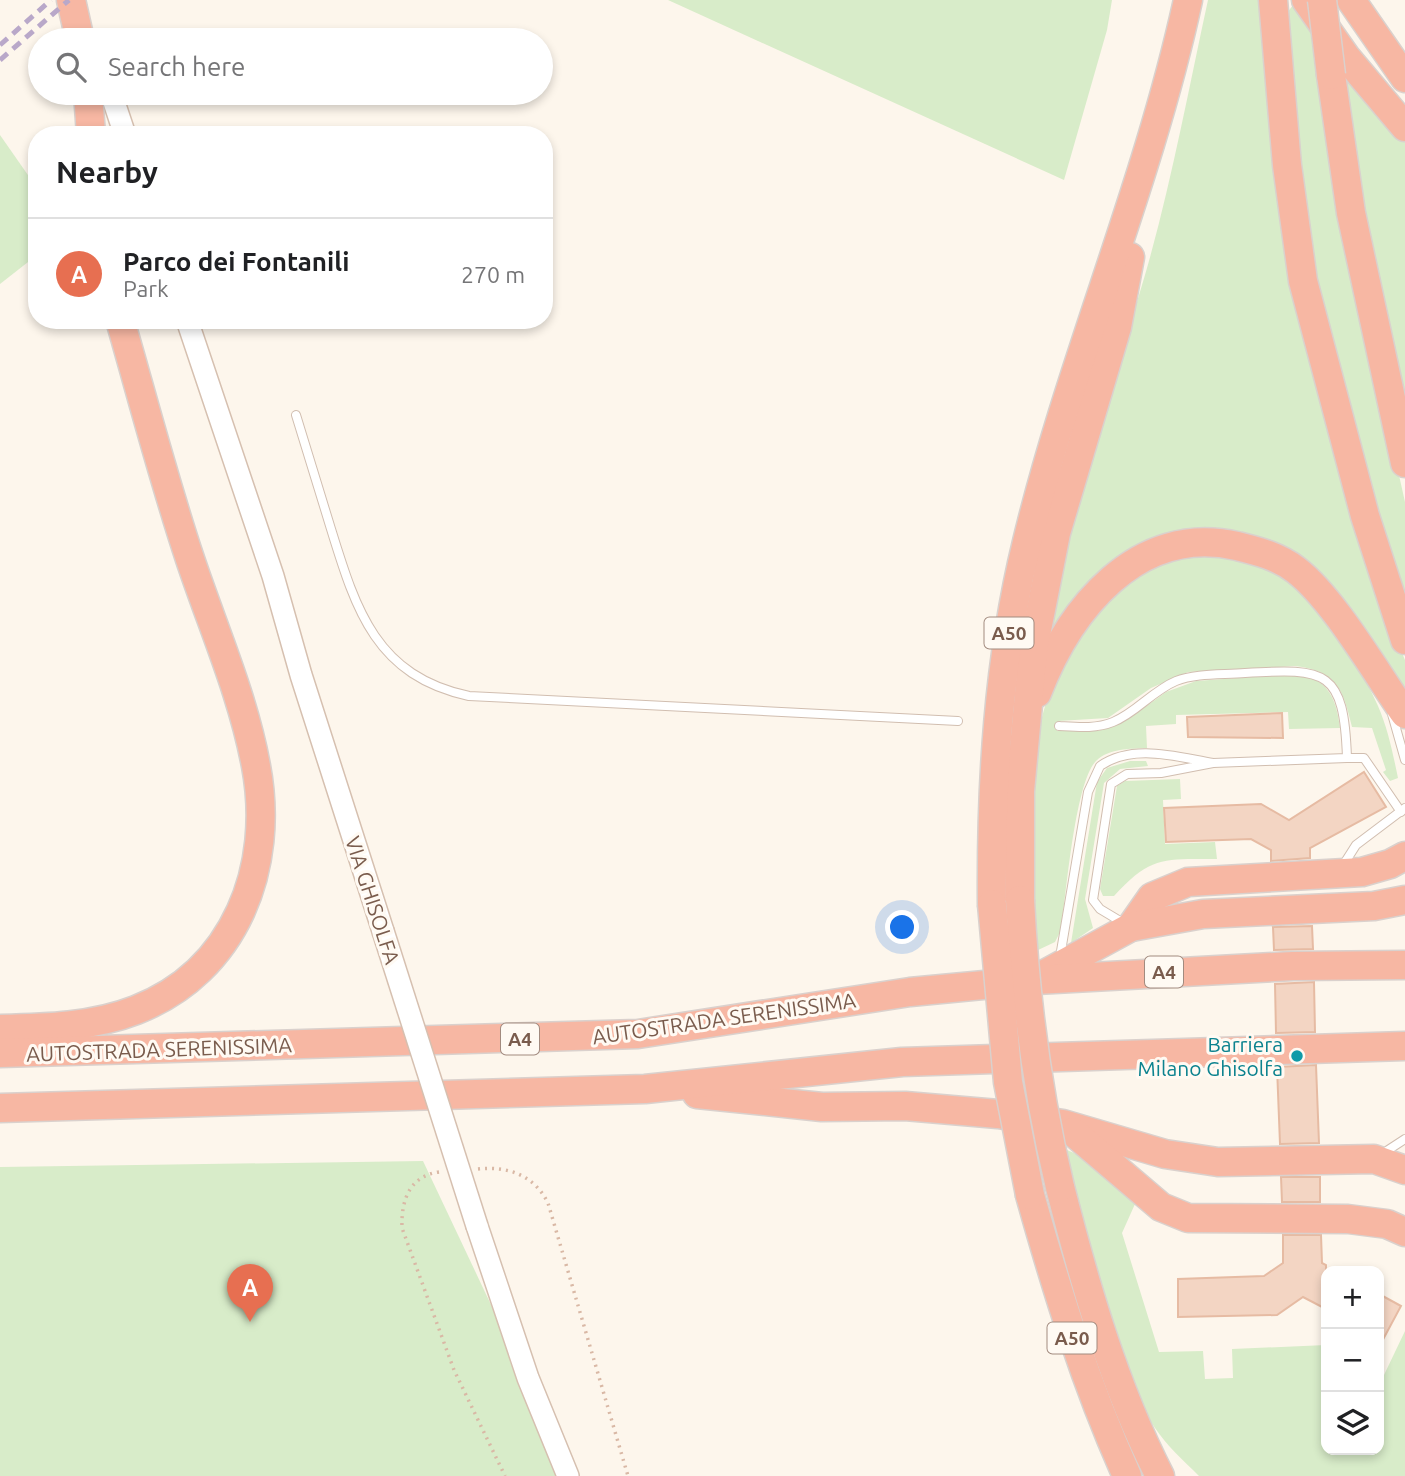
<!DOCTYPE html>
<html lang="en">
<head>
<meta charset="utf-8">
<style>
  :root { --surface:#fff; --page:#f6f6f6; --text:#202124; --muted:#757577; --line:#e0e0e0; --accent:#e76f51 }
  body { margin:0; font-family:Ubuntu,sans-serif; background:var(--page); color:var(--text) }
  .controls { position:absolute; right:21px; bottom:21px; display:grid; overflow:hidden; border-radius:14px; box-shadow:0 4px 10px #0003 }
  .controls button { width:63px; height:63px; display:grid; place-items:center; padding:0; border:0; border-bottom:2px solid var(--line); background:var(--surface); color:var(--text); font:35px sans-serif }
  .you { position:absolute; left:903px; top:928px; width:24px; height:24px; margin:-18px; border:5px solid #fff; border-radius:50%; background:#1a73e8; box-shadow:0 0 0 10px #1a73e833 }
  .badge { display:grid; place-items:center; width:46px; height:46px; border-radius:50%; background:var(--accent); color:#fff; font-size:23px; font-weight:700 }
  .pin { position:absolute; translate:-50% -58px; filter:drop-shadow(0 2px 4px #0008) }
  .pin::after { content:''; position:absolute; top:37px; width:24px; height:21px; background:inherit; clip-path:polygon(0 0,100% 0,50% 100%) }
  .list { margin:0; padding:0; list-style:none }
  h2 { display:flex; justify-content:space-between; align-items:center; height:91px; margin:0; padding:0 28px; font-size:30px }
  h2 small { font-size:23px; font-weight:400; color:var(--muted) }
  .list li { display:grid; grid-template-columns:46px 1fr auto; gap:21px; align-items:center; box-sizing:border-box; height:112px; padding:0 28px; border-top:2px solid var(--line) }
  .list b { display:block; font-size:26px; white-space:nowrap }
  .list p { margin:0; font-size:23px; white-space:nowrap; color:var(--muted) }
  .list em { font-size:23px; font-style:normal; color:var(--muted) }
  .icon { flex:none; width:38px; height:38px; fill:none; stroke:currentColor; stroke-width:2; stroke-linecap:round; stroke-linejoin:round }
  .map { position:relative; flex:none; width:1405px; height:1476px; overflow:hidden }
  .search { position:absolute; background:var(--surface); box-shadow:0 4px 10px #0003; left:28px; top:28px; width:525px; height:77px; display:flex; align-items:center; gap:18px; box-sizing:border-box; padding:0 24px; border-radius:38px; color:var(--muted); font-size:26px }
  .panel { position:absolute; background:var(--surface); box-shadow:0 4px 10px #0003; left:28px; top:126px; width:525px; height:203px; border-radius:28px }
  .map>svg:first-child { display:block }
  .green { fill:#d8ecc9 }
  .building { fill:#f3d5c3; stroke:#e6bba3; stroke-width:2 }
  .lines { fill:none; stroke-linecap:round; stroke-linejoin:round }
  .lane-casing { stroke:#d1beb0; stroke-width:10 }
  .secondary-casing { stroke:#d6c0b0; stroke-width:24 }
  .highway-casing { stroke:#dad1cd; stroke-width:31 }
  .path { stroke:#d9b8a5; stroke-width:3.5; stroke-dasharray:2 5; stroke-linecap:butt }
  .lane { stroke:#fff; stroke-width:8 }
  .secondary { stroke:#fff; stroke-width:21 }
  .highway { stroke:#f7b7a3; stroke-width:28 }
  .rail { stroke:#b9a8c9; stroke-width:5; stroke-dasharray:10 7; stroke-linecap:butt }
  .secondary-bridge-casing { stroke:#d6c0b0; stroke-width:24; stroke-linecap:butt }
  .highway-bridge-casing { stroke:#dad1cd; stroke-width:31; stroke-linecap:butt }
  .secondary-bridge { stroke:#fff; stroke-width:21 }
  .highway-bridge { stroke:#f7b7a3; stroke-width:28 }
  .culture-dot { fill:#0f9aa8; stroke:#fffaf3; stroke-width:2.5 }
  .labels { text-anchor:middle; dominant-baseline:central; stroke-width:6; stroke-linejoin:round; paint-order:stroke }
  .shield { fill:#fffaf3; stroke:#a28b7f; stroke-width:2 }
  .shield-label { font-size:19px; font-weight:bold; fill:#7a5c4d }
  .street-label { font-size:21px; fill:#7a5c4d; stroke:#fffaf3 }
  .culture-label { font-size:21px; fill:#0d838f; stroke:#fffaf3; text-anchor:end }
</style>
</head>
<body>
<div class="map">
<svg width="1405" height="1476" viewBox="0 0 1405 1476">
  <rect width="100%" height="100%" fill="#fdf6ec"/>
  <g class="green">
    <path d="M668,0H1112L1107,30L1064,180Z"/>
    <path d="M1208,0H1264L1278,178L1395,636L1405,660V699L1334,598L1195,532L1056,635L1048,634C1065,511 1110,394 1145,275C1171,185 1188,92 1208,0Z"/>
    <path d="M1293,5H1298L1316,38L1372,355L1405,502V613L1321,310L1304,218L1287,13Z"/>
    <path d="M1344,71L1405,142V422L1370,262Z"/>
    <path d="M0,135L37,188V255L0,284Z"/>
    <path d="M1187,553C1205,554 1228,552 1246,557C1305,576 1354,651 1378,706C1388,729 1393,754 1398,778L1390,781L1383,772L1386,770L1372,728L1352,727C1343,689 1337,671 1295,666L1188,672L1151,688L1108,718L1058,721L1057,731H1098L1115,725L1130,718L1166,692L1196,681L1293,674C1327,677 1336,696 1340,728L1289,729L1288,712L1176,715V724L1146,726L1147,748C1130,749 1109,748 1096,761C1075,782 1066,895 1061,930L1055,942L1036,951C1028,835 1014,697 1102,605C1111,596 1121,581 1132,575C1149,566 1169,560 1187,553Z"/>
    <path d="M1130,761H1146L1148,766L1120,769L1104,783L1085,899L1093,928L1071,943L1097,782L1107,768Z"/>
    <path d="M1180,779L1181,799L1163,800L1165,844L1215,842L1217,859C1165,859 1151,855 1114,896H1103L1100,889L1117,786L1125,781Z"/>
    <path d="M1062,1148C1092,1159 1113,1180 1135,1204L1122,1233L1159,1352L1203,1351L1205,1379L1233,1378L1232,1349L1326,1345V1450H1379V1373L1384,1375L1405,1331V1476H1199C1184,1461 1167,1446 1155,1428C1106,1354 1085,1234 1062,1148Z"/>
    <path d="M423,1161L572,1476H0V1167Z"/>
  </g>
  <g class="building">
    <path d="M1282,713L1283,738L1188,737L1187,717Z"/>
    <path d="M1364,772L1386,807L1310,848V858L1271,861V850L1251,839L1166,842L1164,808L1261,804L1289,820Z"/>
    <path d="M1312,926L1313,949L1274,950L1273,927Z"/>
    <path d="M1314,982L1315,1032L1276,1033L1275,984Z"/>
    <path d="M1316,1065L1319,1143L1280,1144L1277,1067Z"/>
    <path d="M1281,1177H1320V1202H1282Z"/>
    <path d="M1283,1235H1321L1322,1263L1326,1265V1309L1303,1297L1277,1315L1178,1317V1279L1264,1276L1283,1263Z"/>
    <path d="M1379,1294L1401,1306L1379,1347Z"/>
  </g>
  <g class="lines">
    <g class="lane-casing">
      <g id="lane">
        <path d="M296,415C308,453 319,491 331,529C356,610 376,676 469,696L958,721"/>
        <path d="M1392,714L1405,760"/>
        <path d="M1059,726C1077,727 1096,729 1113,722C1136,713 1152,691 1176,681C1196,673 1223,675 1245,673C1327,668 1344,670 1347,758L1213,763"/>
        <path d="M1347,758H1364L1401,812"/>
        <path d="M1342,867L1356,845L1405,808"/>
        <path d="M1060,957L1088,792L1100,766C1133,743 1177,757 1213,763L1161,773L1127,774L1111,784L1093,900L1100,909L1125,924"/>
        <path d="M1382,1154L1405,1139"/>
      </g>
    </g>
    <g class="secondary-casing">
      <g id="secondary">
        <path d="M111,93L125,135"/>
        <path d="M187,320L273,576L301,675L383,931"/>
        <path d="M477,1226L528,1378L568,1476"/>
      </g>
    </g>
    <g class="highway-casing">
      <g id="highway">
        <path d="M71,0L80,40"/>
        <path d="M1273,0L1287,165L1303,281L1365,516L1405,640"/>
        <path d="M1306,0L1346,57L1405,127"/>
        <path d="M1351,0L1405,78"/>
        <path d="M1331,75L1351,213L1405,463"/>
        <path d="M88,93L91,135"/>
        <path d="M1037,693C1069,610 1137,523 1237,546C1257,551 1278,556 1296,570C1333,598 1376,673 1405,714"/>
        <path d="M1020,900V791L1033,650L1056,533L1117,327L1130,257"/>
        <path d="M992,904C991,783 998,661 1027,542C1071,359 1148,185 1188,0"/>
        <path d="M1131,927L1152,897L1188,882L1362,872L1390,864L1405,856"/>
        <path d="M1041,976L1131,927L1203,914L1374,906L1405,900"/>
        <path d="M0,1029C45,1028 93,1027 136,1010C236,971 275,867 256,766C243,695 213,628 190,559C164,481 143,400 120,320"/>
        <path d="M0,1053L638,1034L910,992L1036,980L1293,966L1405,965"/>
        <path d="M697,1094L822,1107L905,1106L998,1114L1063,1124L1165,1154L1218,1162L1374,1159L1405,1170"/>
        <path d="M0,1108L645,1089L902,1062L1405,1046"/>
        <path d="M1073,1132L1161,1207L1188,1218L1348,1219L1387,1224L1405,1232"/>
        <path d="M1060,1187C1085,1285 1114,1386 1160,1476"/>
        <path d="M1030,1195C1057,1291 1086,1385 1127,1476"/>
      </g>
    </g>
    <g class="path">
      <path d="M478,1169C508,1166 534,1175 548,1203L628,1476"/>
      <path d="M439,1172C409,1176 401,1201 402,1228L454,1370L505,1476"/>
    </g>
    <use href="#lane" class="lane"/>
    <use href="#secondary" class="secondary"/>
    <use href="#highway" class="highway"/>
    <g class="rail">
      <path d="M0,45L51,0"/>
      <path d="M0,60L69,0"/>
    </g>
    <g class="secondary-bridge-casing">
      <path id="secondary-bridge" d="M383,931L477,1226"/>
    </g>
    <g class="highway-bridge-casing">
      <g id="highway-bridge">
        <path d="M1322,0L1331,75"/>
        <path d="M1020,900C1025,997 1037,1092 1060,1187"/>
        <path d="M992,904L1008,1082L1030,1195"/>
      </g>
    </g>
    <use href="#secondary-bridge" class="secondary-bridge"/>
    <use href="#highway-bridge" class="highway-bridge"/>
  </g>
  <circle class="culture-dot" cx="1297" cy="1056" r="7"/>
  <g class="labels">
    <g class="shield">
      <rect x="984.5" y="617.5" width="49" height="31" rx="5"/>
      <rect x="1145" y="956.5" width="38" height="31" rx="5"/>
      <rect x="501" y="1023.5" width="38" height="31" rx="5"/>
      <rect x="1047.5" y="1322.5" width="49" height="31" rx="5"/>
    </g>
    <g class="shield-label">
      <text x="1009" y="633">A50</text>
      <text x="1164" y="972">A4</text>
      <text x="520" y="1039">A4</text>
      <text x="1072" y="1338">A50</text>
    </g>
    <g class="street-label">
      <text transform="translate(373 900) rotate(72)">VIA GHISOLFA</text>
      <text transform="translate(724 1018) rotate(-8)">AUTOSTRADA SERENISSIMA</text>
      <text transform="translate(159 1049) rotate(-2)">AUTOSTRADA SERENISSIMA</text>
    </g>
    <g class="culture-label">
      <text x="1283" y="1044">Barriera<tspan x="1283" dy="24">Milano Ghisolfa</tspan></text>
    </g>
  </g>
</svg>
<div class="controls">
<button>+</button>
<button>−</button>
<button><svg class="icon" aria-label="layers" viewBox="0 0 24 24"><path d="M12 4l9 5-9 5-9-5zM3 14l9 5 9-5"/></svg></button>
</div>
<div class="you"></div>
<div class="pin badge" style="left:250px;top:1322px">A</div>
<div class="search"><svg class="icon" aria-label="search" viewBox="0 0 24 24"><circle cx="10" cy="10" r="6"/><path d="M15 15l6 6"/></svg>Search here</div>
<section class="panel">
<h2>Nearby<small></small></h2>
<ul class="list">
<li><span class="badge">A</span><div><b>Parco dei Fontanili</b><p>Park</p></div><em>270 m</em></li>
</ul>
</section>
</div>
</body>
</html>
